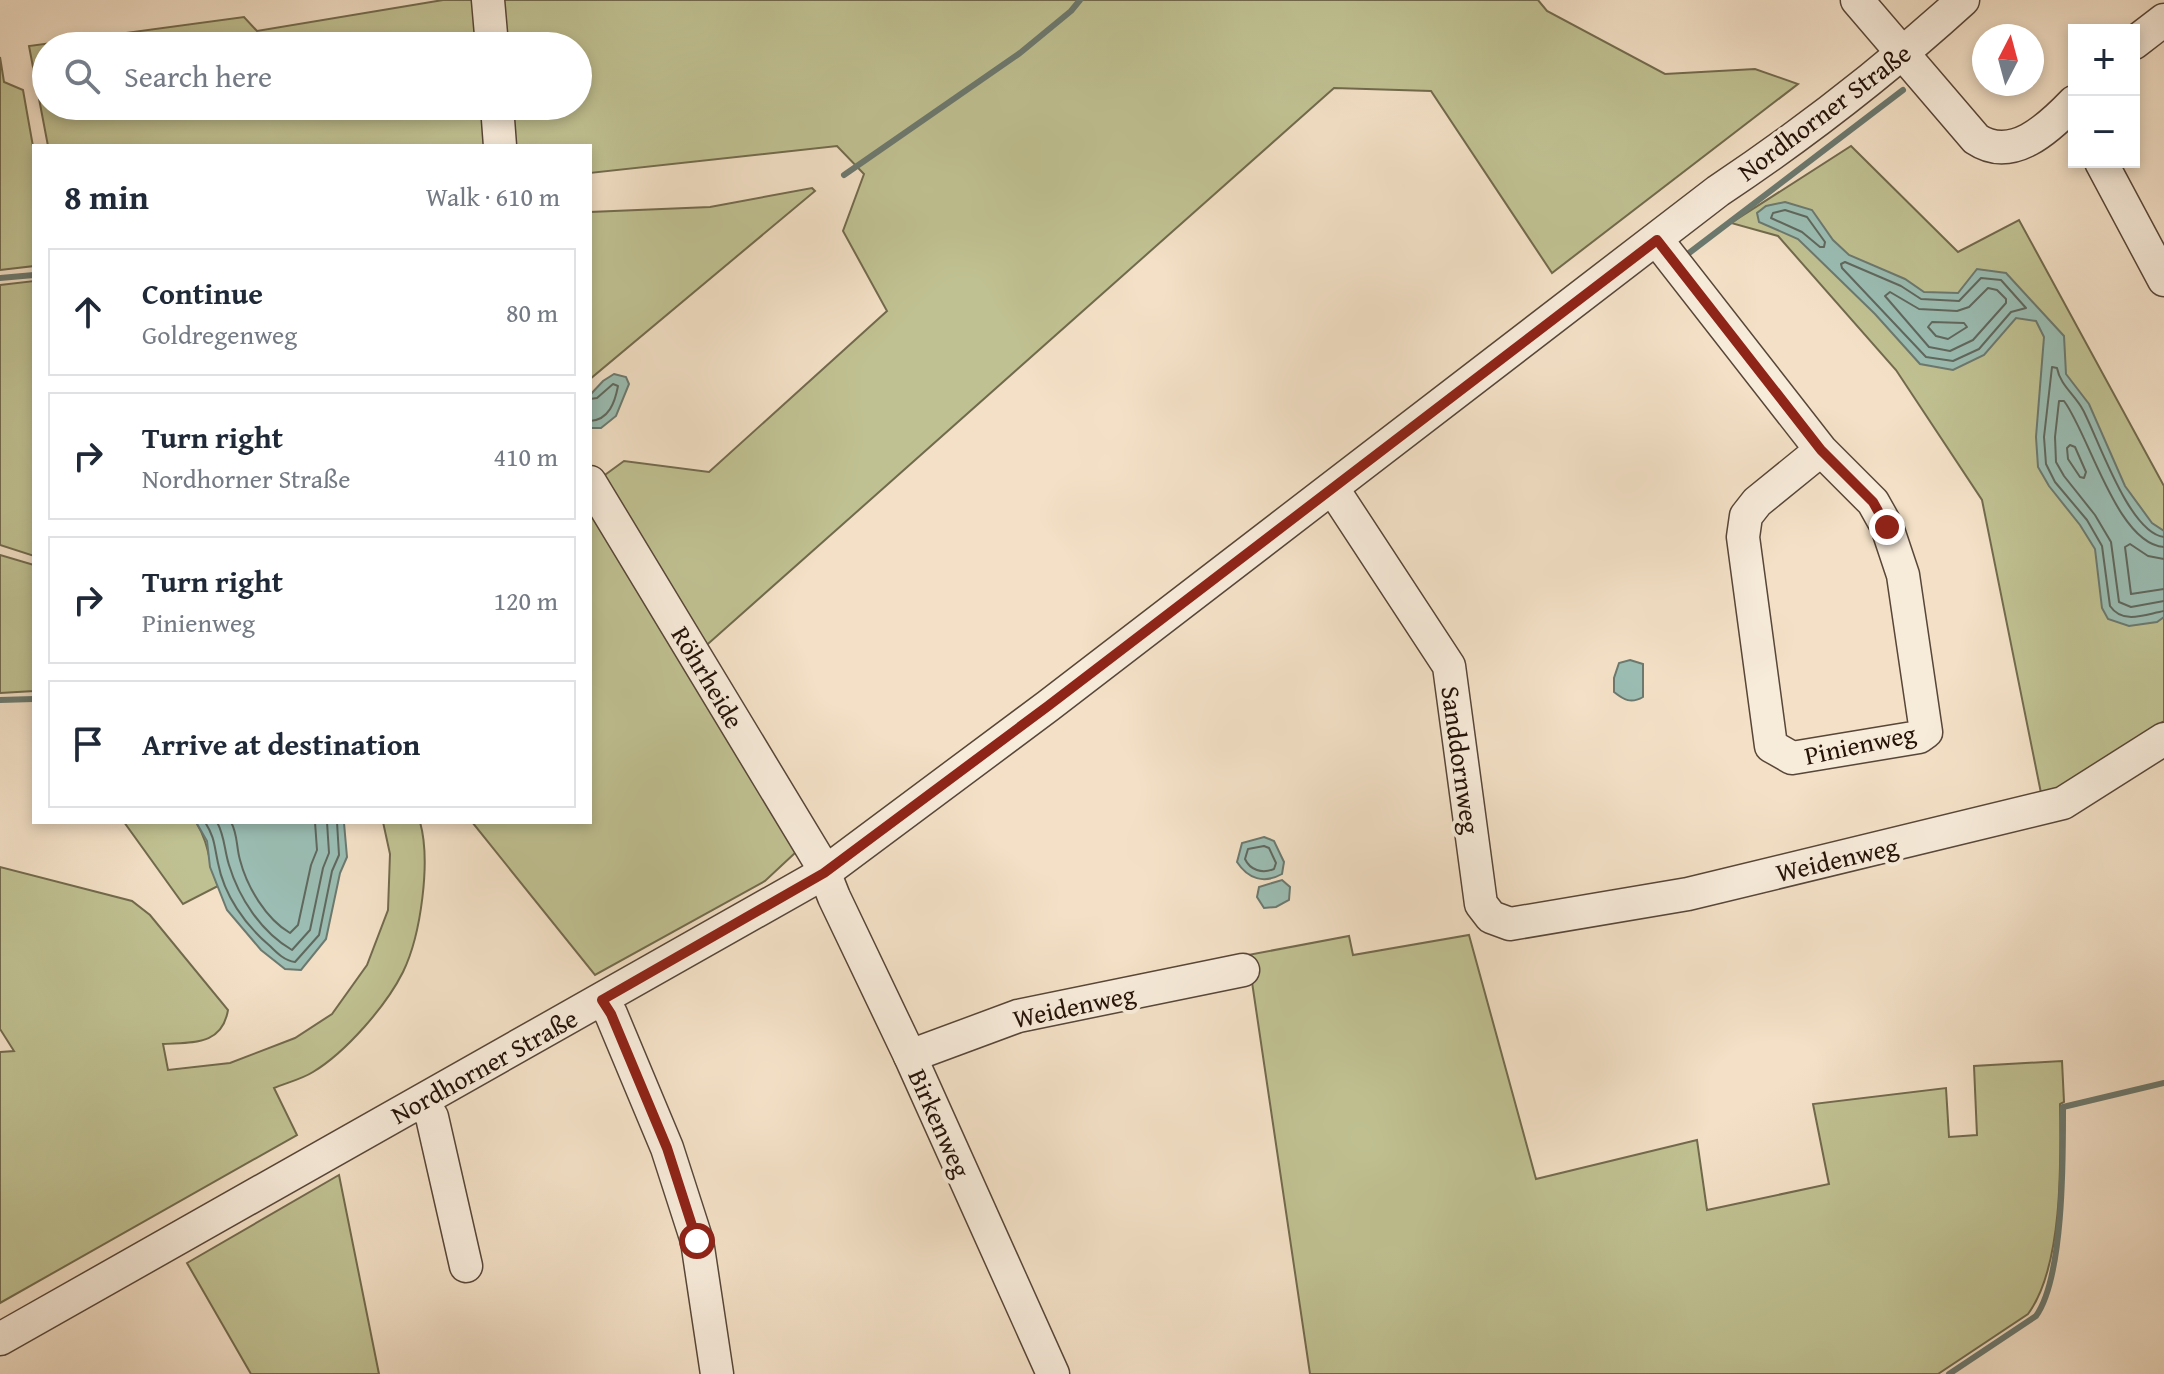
<!DOCTYPE html>
<html lang="en">
<head>
<meta charset="utf-8">
<style>
  :root { --surface:#fff; --page:#f2f2f3; --text:#1f2937; --muted:#747a83; --line:#e0e1e3 }
  body { margin:0; font-family:"Gentium Book Plus",serif; background:var(--page); color:var(--text) }
  .controls { position:absolute; right:24px; top:24px; display:grid; overflow:hidden; border-radius:0px; box-shadow:0 4px 12px #0003 }
  .controls button { width:72px; height:72px; display:grid; place-items:center; padding:0; border:0; border-bottom:2px solid var(--line); background:var(--surface); color:var(--text); font:40px sans-serif }
  .compass { position:absolute; left:1972px; top:24px; width:72px; height:72px; border-radius:50%; background:var(--surface); box-shadow:0 4px 12px #0003; rotate:6deg }
  .stop { position:absolute; width:24px; height:24px; margin:-18px; border:6px solid #8f2418; border-radius:50%; background:#fff }
  .stop.end { background:#8f2418; border-color:#fff; box-shadow:0 2px 8px #0008 }
  .list { margin:0; padding:0; list-style:none }
  h2 { display:flex; justify-content:space-between; align-items:center; height:104px; margin:0; padding:0 32px; font-size:34px }
  h2 small { font-size:26px; font-weight:400; color:var(--muted) }
  .list li { display:grid; grid-template-columns:52px 1fr auto; gap:24px; align-items:center; box-sizing:border-box; height:128px; margin:0 16px 16px; padding:0 16px; border:2px solid var(--line); border-radius:0px }
  .list b { display:block; font-size:30px; white-space:nowrap }
  .list p { margin:0; font-size:26px; white-space:nowrap; color:var(--muted) }
  .list em { font-size:26px; font-style:normal; color:var(--muted) }
  .icon { flex:none; width:44px; height:44px; fill:none; stroke:currentColor; stroke-width:2; stroke-linecap:round; stroke-linejoin:round }
  .map { position:relative; flex:none; width:2164px; height:1374px; overflow:hidden }
  .search { position:absolute; background:var(--surface); box-shadow:0 4px 12px #0003; left:32px; top:32px; width:560px; height:88px; display:flex; align-items:center; gap:20px; box-sizing:border-box; padding:0 28px; border-radius:44px; color:var(--muted); font-size:30px }
  .panel { position:absolute; background:var(--surface); box-shadow:0 4px 12px #0003; left:32px; top:144px; width:560px; height:680px; border-radius:0px }
  .map>svg:first-child { display:block }
  .green { fill:#c0c192; stroke:#726a4d; stroke-width:2 }
  .water { fill:#9bbdb3; stroke:#6c796f; stroke-width:2 }
  .lines { fill:none; stroke-linecap:round; stroke-linejoin:round }
  .shore { stroke:#60685e; stroke-width:2 }
  .stream { stroke:#6c796f; stroke-width:6 }
  .minor-casing { stroke:#584638; stroke-width:35 }
  .minor { stroke:#f7ebda; stroke-width:32 }
  .route { stroke:#8f2418; stroke-width:10 }
  .labels { text-anchor:middle; dominant-baseline:central; stroke-width:8; stroke-linejoin:round; paint-order:stroke }
  .street-label { font-size:26px; fill:#251308; stroke:#f7ebda }
</style>
</head>
<body>
<div class="map">
<svg width="2164" height="1374" viewBox="0 0 2164 1374">
  <rect width="100%" height="100%" fill="#f3e0c6"/>
  <filter id="stains"><feTurbulence type="fractalNoise" baseFrequency=".0025" numOctaves="4"/><feColorMatrix values="0 0 0 0 .2 0 0 0 0 .09 0 0 0 0 .02 0 0 0 .5 -.17"/></filter>
  <radialGradient id="worn" r=".72"><stop offset=".6" stop-color="#630" stop-opacity="0"/><stop offset="1" stop-color="#630" stop-opacity=".3"/></radialGradient>
  <g class="green">
    <path d="M443,0H476L479,46H46V106H484L488,146H48L29,46L244,17L257,31Z"/>
    <path d="M502,0H1538L1547,11L1665,74L1755,69L1798,84L1552,273L1431,91L1334,88L700,651L598,480L624,461L709,472L887,311L843,231L864,174L837,146L590,173V146H513L510,106H578V46H505Z"/>
    <path d="M0,57L4,82L23,90L34,152V266L0,270Z"/>
    <path d="M1851,146L1958,252L2019,220L2164,486V721L2064,791L2042,798L1982,500L1896,370L1778,236L1731,223Z"/>
    <path d="M812,188L815,191L590,379V212L710,207Z"/>
    <path d="M34,281V556L0,545V285Z"/>
    <path d="M590,500L796,852L765,881L595,975L472,822H590Z"/>
    <path d="M0,555L34,565V691L0,693Z"/>
    <path d="M124,822H196C210,845 208,862 218,886L183,904Z"/>
    <path d="M383,822H420C431,861 421,935 403,972C386,1006 346,1052 313,1072C302,1079 286,1083 274,1088L297,1135L0,1303V1052L14,1051L0,1029V867L132,901L150,915L228,1010C222,1046 192,1042 163,1044L168,1070L230,1063L295,1038L332,1014L367,965L388,910L390,854Z"/>
    <path d="M1469,935L1536,1179L1697,1140L1707,1210L1829,1184L1813,1104L1946,1088L1949,1137L1977,1135L1974,1066L2062,1061L2064,1102L2060,1104C2061,1162 2063,1267 2028,1314L1938,1374H1310L1248,955L1349,936L1353,955Z"/>
    <path d="M339,1175L379,1374H251L187,1263Z"/>
  </g>
  <g class="water">
    <path d="M1785,202L1812,210L1833,240L1849,255L1905,279L1924,292L1958,293L1977,269L2006,273L2064,336L2066,374L2089,404L2125,486L2152,523L2164,531V617L2157,622L2129,626L2108,619L2102,608L2095,549L2080,525L2049,486L2038,467L2036,437L2044,337L2036,321L2016,318L1984,355L1953,370L1920,364L1875,314L1798,239L1759,222L1757,213L1766,206Z"/>
    <path d="M614,374L626,377L629,384L616,416L601,428H590V395L603,381Z"/>
    <path d="M1630,660L1643,664V697C1631,704 1624,700 1614,692V678L1619,663Z"/>
    <path d="M196,822L344,823L347,857L340,873L326,939L301,970L285,969L261,950L227,910L210,867L207,841Z"/>
    <path d="M1264,837L1274,841L1284,862L1282,874C1264,884 1248,879 1237,862L1242,843Z"/>
    <path d="M1282,880L1290,887L1289,900L1276,907L1264,908L1257,897L1259,887Z"/>
  </g>
  <g class="lines">
    <g class="shore">
      <path d="M1785,210L1807,217L1825,242L1824,247H1820L1802,232L1771,218L1773,213Z"/>
      <path d="M1845,262L1901,286L1921,299L1959,301L1981,278L2001,280L2026,308L2011,312L1979,349L1953,361L1926,357L1842,268L1841,264Z"/>
      <path d="M1988,288L1997,290L2006,299V303L1973,340L1950,351L1929,347L1885,296L1890,292L1919,309L1957,311L1969,307Z"/>
      <path d="M1932,322L1964,323L1967,327L1948,339L1936,336L1928,327Z"/>
      <path d="M590,399L597,398L613,384L618,386C615,402 609,420 590,421"/>
      <path d="M2070,445L2075,447L2086,472L2084,478L2080,477L2068,459L2067,448Z"/>
      <path d="M2164,537C2129,533 2098,438 2083,410C2075,395 2060,385 2057,368L2052,367L2044,437L2046,464L2055,482L2087,520L2102,546L2110,606C2123,625 2146,614 2164,611"/>
      <path d="M2164,547C2117,544 2089,434 2064,401H2059L2055,437L2056,462L2064,476L2095,515L2111,542L2119,602L2131,607L2164,601"/>
      <path d="M2164,559L2148,556L2130,544L2125,547L2131,594L2164,589"/>
      <path d="M205,822C215,838 214,845 218,863C224,895 245,925 270,946C277,953 285,961 295,962L319,935L332,871L339,855L337,822"/>
      <path d="M217,822C225,837 224,849 229,865C239,898 261,932 292,950L310,930L323,868L329,853L327,822"/>
      <path d="M231,822C238,835 236,846 240,860C247,887 266,919 290,933L298,925L311,865L317,850L315,822"/>
      <path d="M1264,846L1269,848L1276,863L1274,869C1262,874 1250,870 1245,859L1248,849Z"/>
    </g>
    <g class="stream">
      <path d="M844,175L1020,53L1071,11L1080,0"/>
      <path d="M1689,253L1903,90"/>
      <path d="M0,278L34,275"/>
      <path d="M0,700L34,699"/>
      <path d="M1949,1374L2036,1316C2064,1277 2063,1156 2063,1107L2164,1083"/>
    </g>
    <g class="minor-casing">
      <g id="minor">
        <path d="M488,0L492,46"/>
        <path d="M1857,0L1976,139C2012,163 2048,129 2074,102"/>
        <path d="M2134,43L2164,20"/>
        <path d="M497,106L500,146"/>
        <path d="M2101,162L2164,280"/>
        <path d="M1657,240L1821,450L1873,502L1887,527L1903,575L1926,732L1919,737L1792,758L1771,746L1743,537L1746,516L1757,502L1821,450"/>
        <path d="M590,482L821,864L834,897L910,1056L1053,1374"/>
        <path d="M1333,489L1449,666L1481,904L1491,917L1510,924L1688,894L2063,803L2164,739"/>
        <path d="M602,1000L611,1014L667,1148L697,1241L717,1374"/>
        <path d="M910,1056L1018,1016L1243,970"/>
        <path d="M422,1101L432,1117L466,1266"/>
        <path d="M0,1339L824,873L1048,706L1718,191C1805,133 1886,70 1963,0"/>
      </g>
    </g>
    <use href="#minor" class="minor"/>
  </g>
  <g class="lines">
    <path class="route" d="M697,1241L667,1148L611,1014L602,1000L824,873L1048,706L1657,240L1821,450L1873,502L1887,527"/>
  </g>
  <g class="labels">
    <g class="street-label">
      <text transform="translate(1824 112) rotate(-37)">Nordhorner Straße</text>
      <text transform="translate(708 677) rotate(59)">Röhrheide</text>
      <text transform="translate(1860 744) rotate(-12)">Pinienweg</text>
      <text transform="translate(1461 760) rotate(82)">Sanddornweg</text>
      <text transform="translate(1837 859) rotate(-13)">Weidenweg</text>
      <text transform="translate(1074 1006) rotate(-12)">Weidenweg</text>
      <text transform="translate(484 1066) rotate(-29)">Nordhorner Straße</text>
      <text transform="translate(940 1123) rotate(66)">Birkenweg</text>
    </g>
  </g>
  <rect width="100%" height="100%" filter="url(#stains)"/>
  <rect width="100%" height="100%" fill="url(#worn)"/>
</svg>
<div class="controls">
<button>+</button>
<button>−</button>
</div>
<svg class="compass" viewBox="-18 -18 36 36"><path d="M0-13l5 13h-10z" fill="#e53935"/><path d="M0 13l5-13h-10z" fill="#747a83"/></svg>
<div class="stop" style="left:697px;top:1241px"></div>
<div class="stop end" style="left:1887px;top:527px"></div>
<div class="search"><svg class="icon" aria-label="search" viewBox="0 0 24 24"><circle cx="10" cy="10" r="6"/><path d="M15 15l6 6"/></svg>Search here</div>
<section class="panel">
<h2>8 min<small>Walk · 610 m</small></h2>
<ul class="list">
<li><svg class="icon" aria-label="ahead" viewBox="0 0 24 24"><path d="M12 20V5M6 11l6-6 6 6"/></svg><div><b>Continue</b><p>Goldregenweg</p></div><em>80 m</em></li>
<li><svg class="icon" aria-label="right" viewBox="0 0 24 24"><path d="M7 20v-9h11M14 6l5 5-5 5"/></svg><div><b>Turn right</b><p>Nordhorner Straße</p></div><em>410 m</em></li>
<li><svg class="icon" aria-label="right" viewBox="0 0 24 24"><path d="M7 20v-9h11M14 6l5 5-5 5"/></svg><div><b>Turn right</b><p>Pinienweg</p></div><em>120 m</em></li>
<li><svg class="icon" aria-label="arrive" viewBox="0 0 24 24"><path d="M6 21V4h12l-3 4 3 4H6"/></svg><div><b>Arrive at destination</b></div></li>
</ul>
</section>
</div>
</body>
</html>
